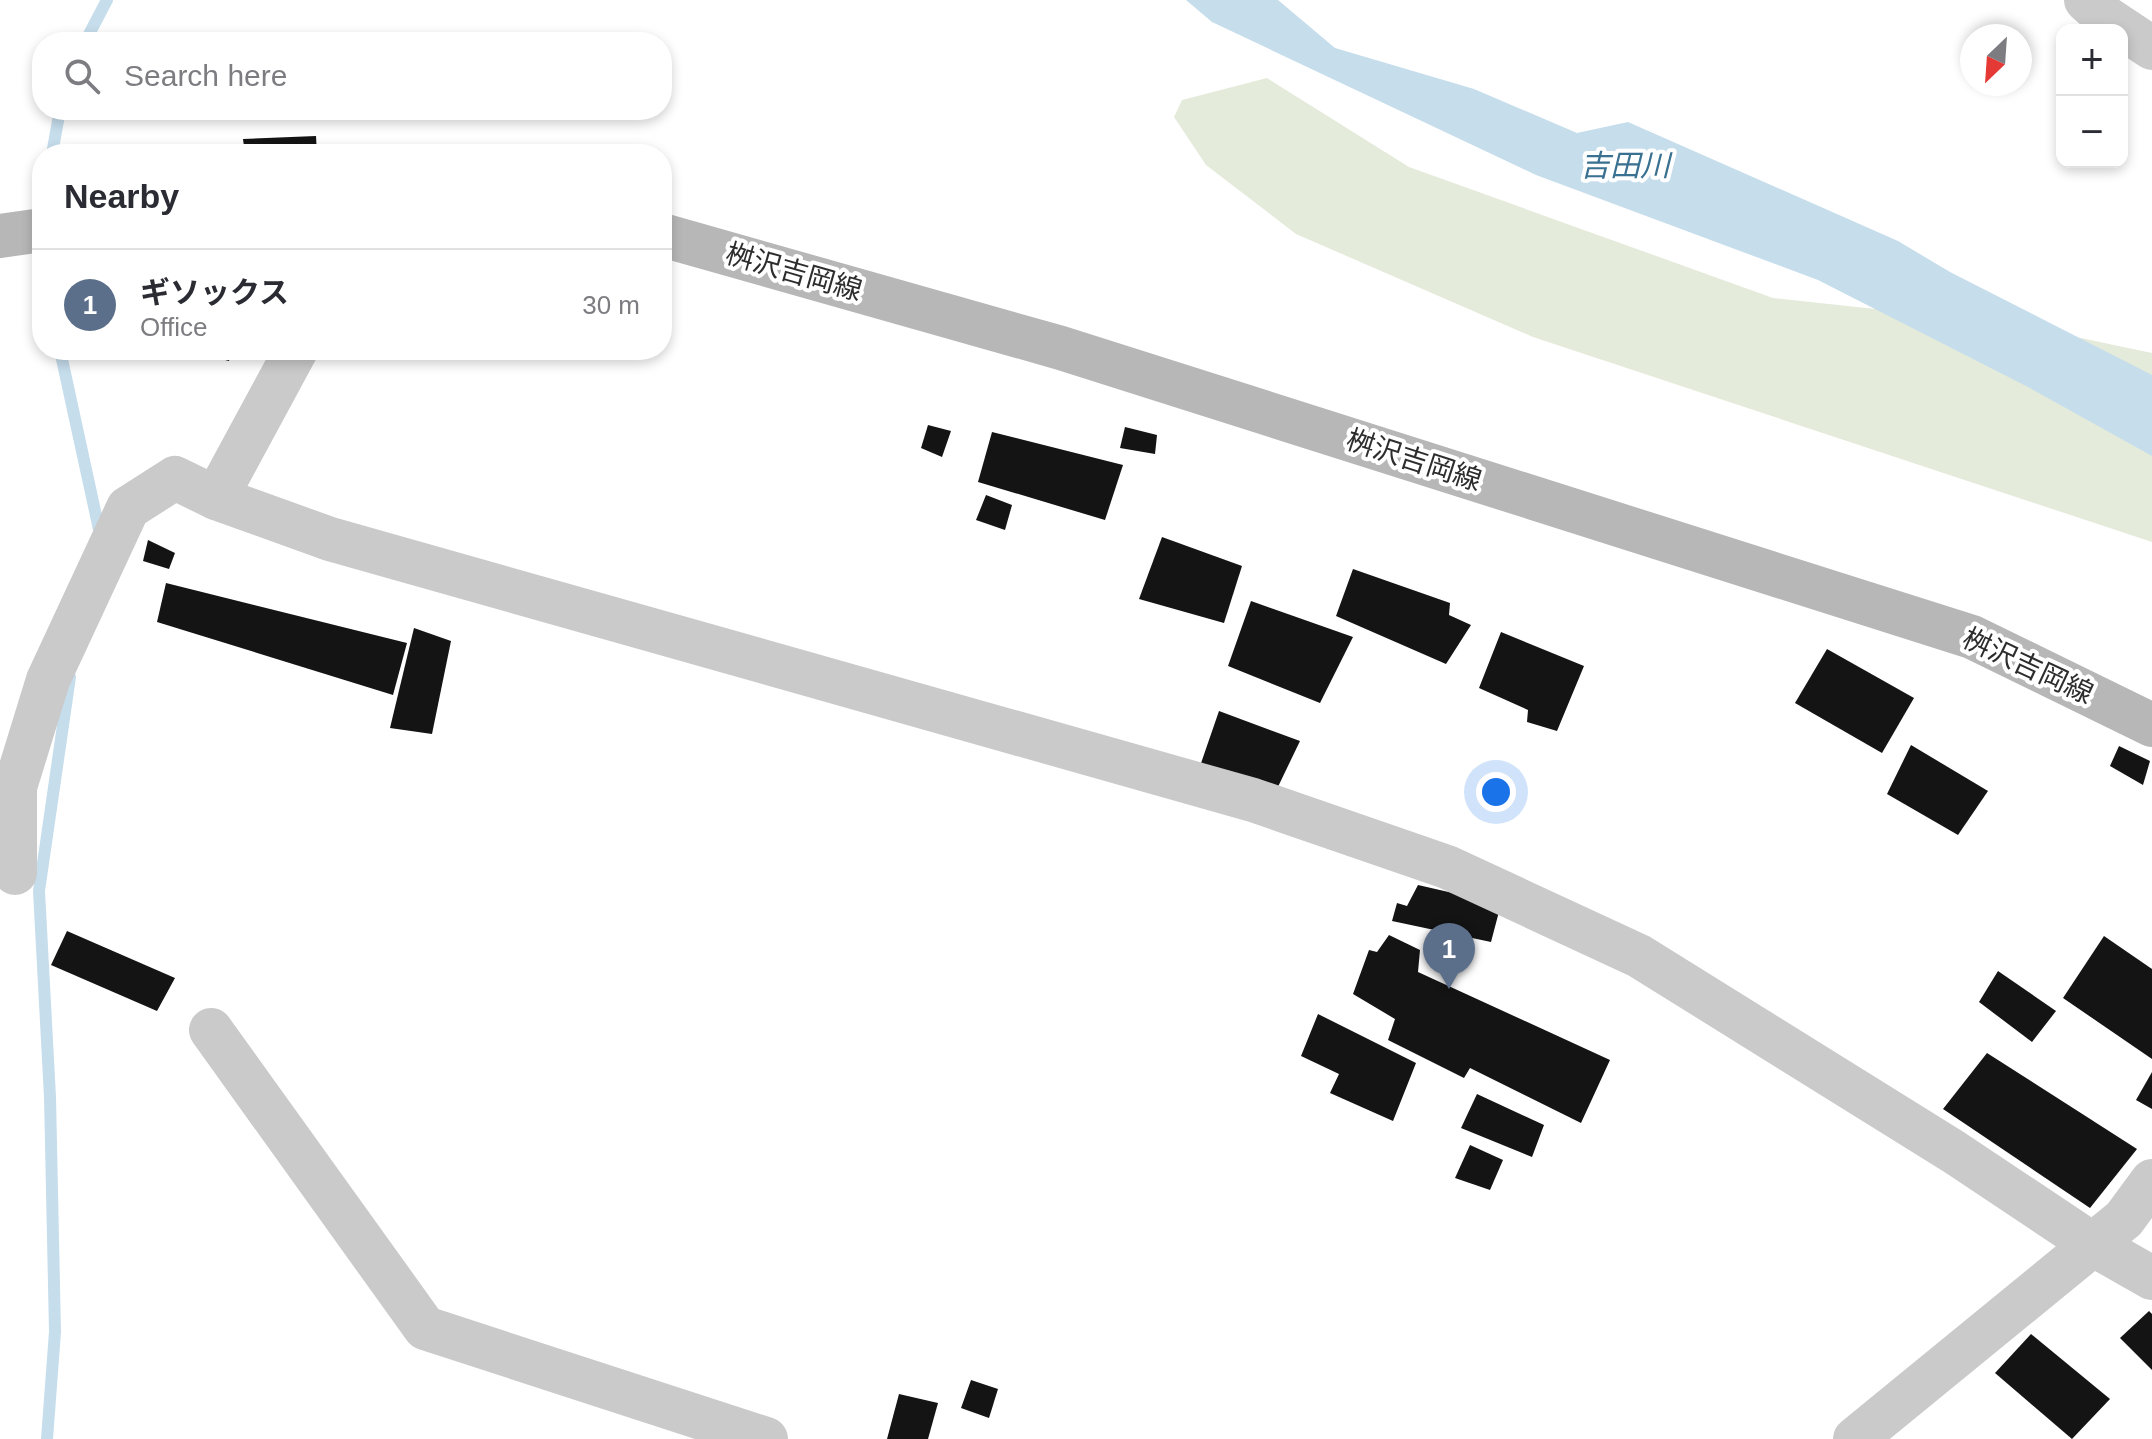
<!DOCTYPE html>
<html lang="en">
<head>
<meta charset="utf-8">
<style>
  :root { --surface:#fff; --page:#f7f7f7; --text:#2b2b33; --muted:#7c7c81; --line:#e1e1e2; --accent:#b45309 }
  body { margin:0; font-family:Arial,"Noto Sans JP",sans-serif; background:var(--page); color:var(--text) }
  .controls { position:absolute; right:24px; top:24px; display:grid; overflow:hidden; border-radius:16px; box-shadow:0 4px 12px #0003 }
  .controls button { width:72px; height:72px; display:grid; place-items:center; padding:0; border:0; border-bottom:2px solid var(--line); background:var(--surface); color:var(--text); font:40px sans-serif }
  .compass { position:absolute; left:1960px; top:24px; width:72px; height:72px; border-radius:50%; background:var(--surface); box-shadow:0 4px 12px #0003; rotate:205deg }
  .you { position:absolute; left:1496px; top:792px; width:28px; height:28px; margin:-20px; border:6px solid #fff; border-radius:50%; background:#1a73e8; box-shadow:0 0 0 12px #1a73e833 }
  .badge { display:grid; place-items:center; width:52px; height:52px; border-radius:50%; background:var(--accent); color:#fff; font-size:26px; font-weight:700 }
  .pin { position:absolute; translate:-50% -66px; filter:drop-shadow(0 2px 4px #0008) }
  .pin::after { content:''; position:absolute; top:42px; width:28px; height:24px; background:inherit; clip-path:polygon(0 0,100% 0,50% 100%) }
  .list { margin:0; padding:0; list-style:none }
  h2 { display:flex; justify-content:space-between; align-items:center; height:104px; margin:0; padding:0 32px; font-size:34px }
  h2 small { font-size:26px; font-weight:400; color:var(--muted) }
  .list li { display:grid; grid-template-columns:52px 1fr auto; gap:24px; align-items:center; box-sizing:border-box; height:112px; padding:0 32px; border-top:2px solid var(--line) }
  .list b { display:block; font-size:30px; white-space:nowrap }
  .list p { margin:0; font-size:26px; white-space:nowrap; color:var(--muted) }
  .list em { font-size:26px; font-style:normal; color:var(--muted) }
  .icon { flex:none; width:44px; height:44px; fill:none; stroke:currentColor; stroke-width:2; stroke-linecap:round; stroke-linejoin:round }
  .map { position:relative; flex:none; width:2152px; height:1439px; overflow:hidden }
  .search { position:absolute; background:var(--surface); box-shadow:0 4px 12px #0003; left:32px; top:32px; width:640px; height:88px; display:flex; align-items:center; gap:20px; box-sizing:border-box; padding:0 28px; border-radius:32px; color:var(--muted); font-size:30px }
  .panel { position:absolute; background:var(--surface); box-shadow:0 4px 12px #0003; left:32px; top:144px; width:640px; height:216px; border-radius:32px }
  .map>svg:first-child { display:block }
  .green { fill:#e4ebdb }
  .water { fill:#c6ddec }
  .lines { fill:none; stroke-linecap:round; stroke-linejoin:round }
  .stream { stroke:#c6ddec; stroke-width:12 }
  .building { fill:#141414 }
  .street { stroke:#cacaca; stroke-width:44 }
  .secondary { stroke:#b7b7b7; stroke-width:44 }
  .labels { text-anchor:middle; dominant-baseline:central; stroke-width:8; stroke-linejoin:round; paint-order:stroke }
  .street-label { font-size:28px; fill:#2d2d2d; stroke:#fff }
  .water-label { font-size:30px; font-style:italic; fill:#3a7090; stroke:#fff }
</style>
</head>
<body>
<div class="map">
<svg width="2152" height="1439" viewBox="0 0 2152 1439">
  <rect width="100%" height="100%" fill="#fff"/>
  <path class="green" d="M1267,78L1409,167L1773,298L2014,324L2152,353V542L1533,337L1296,234L1206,165L1174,117L1182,100Z"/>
  <path class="water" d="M1186,0H1278L1335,48L1474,89L1577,133L1628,122L1898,241L1950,272L2152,375V456L2028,387L1818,280L1536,175L1212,22Z"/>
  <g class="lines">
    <g class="stream">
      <path d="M85,42L107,0"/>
      <path d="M52,154L60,110"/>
      <path d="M60,350L100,534"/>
      <path d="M47,1439L55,1332L50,1097L39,891L70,677"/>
    </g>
  </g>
  <g class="building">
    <path d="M316,136L317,154H245L243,139Z"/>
    <path d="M187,350H232L229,361Z"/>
    <path d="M928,425L951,431L942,457L921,448Z"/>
    <path d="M1125,427L1157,435L1155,454L1120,448Z"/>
    <path d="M992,432L1123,465L1105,520L978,482Z"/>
    <path d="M986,495L1012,505L1005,530L976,520Z"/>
    <path d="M1162,537L1242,566L1224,623L1139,599Z"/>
    <path d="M148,540L175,553L169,569L143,561Z"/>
    <path d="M1353,569L1450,603L1449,615L1471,625L1446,664L1336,616Z"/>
    <path d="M166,583L407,643L393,695L157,622Z"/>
    <path d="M1251,601L1353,637L1320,703L1228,666Z"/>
    <path d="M414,628L451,641L432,734L390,728Z"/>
    <path d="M1501,632L1584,666L1557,731L1527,722L1528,710L1479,688Z"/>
    <path d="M1827,649L1914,698L1882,753L1795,703Z"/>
    <path d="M1219,711L1300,741L1275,793L1199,769Z"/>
    <path d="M1911,745L1988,791L1958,835L1887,794Z"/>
    <path d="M2119,746L2150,761L2143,785L2110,766Z"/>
    <path d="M1418,885L1501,904L1491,942L1392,921L1397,903L1407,906Z"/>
    <path d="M67,931L175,978L157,1011L51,965Z"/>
    <path d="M1389,935L1420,950L1418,972L1610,1060L1581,1123L1470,1068L1464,1078L1388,1040L1395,1019L1353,994L1369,950L1377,952Z"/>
    <path d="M2104,936L2152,969V1059L2063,998Z"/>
    <path d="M1998,971L2056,1011L2032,1042L1979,1002Z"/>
    <path d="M1318,1014L1416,1063L1393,1121L1330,1093L1339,1074L1301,1056Z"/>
    <path d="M1987,1053L2137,1149L2090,1208L1943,1109Z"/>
    <path d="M2152,1072V1109L2136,1100Z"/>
    <path d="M1477,1094L1544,1125L1532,1157L1461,1128Z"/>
    <path d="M1470,1145L1503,1160L1490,1190L1455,1178Z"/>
    <path d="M2149,1311L2152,1314V1370L2120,1338Z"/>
    <path d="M2031,1334L2110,1399L2072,1439L1995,1373Z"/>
    <path d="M971,1380L998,1389L989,1418L961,1408Z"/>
    <path d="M899,1394L938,1403L928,1439H887Z"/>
  </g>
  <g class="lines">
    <g class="street">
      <path d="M2086,0L2105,17L2152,48"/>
      <path d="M296,350L216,498L330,539L1253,800L1447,867L1639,956L1954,1152L2092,1244L2152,1278"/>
      <path d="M15,873V787L48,680L128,508L175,478L216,498"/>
      <path d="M211,1030L425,1328L766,1439"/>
      <path d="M1855,1439L2124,1219L2152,1181"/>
    </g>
    <g class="secondary">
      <path d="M662,235L1061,348L1972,637L2152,725"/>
      <path d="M0,236L42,230"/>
    </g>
  </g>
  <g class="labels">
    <g class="street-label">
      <text transform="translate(794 272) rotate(16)">桝沢吉岡線</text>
      <text transform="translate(1414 460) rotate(18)">桝沢吉岡線</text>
      <text transform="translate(2028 666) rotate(25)">桝沢吉岡線</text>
    </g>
    <g class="water-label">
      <text x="1625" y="165">吉田川</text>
    </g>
  </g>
</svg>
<div class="controls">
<button>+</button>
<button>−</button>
</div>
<svg class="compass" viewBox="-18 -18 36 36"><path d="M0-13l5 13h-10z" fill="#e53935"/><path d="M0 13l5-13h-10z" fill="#7c7c81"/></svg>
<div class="you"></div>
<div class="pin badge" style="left:1449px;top:989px;background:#5c6f8a">1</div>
<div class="search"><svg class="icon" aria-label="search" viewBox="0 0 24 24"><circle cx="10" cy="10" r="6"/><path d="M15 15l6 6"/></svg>Search here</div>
<section class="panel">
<h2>Nearby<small></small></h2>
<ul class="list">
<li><span class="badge" style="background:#5c6f8a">1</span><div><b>ギソックス</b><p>Office</p></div><em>30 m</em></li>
</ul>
</section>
</div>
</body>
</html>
